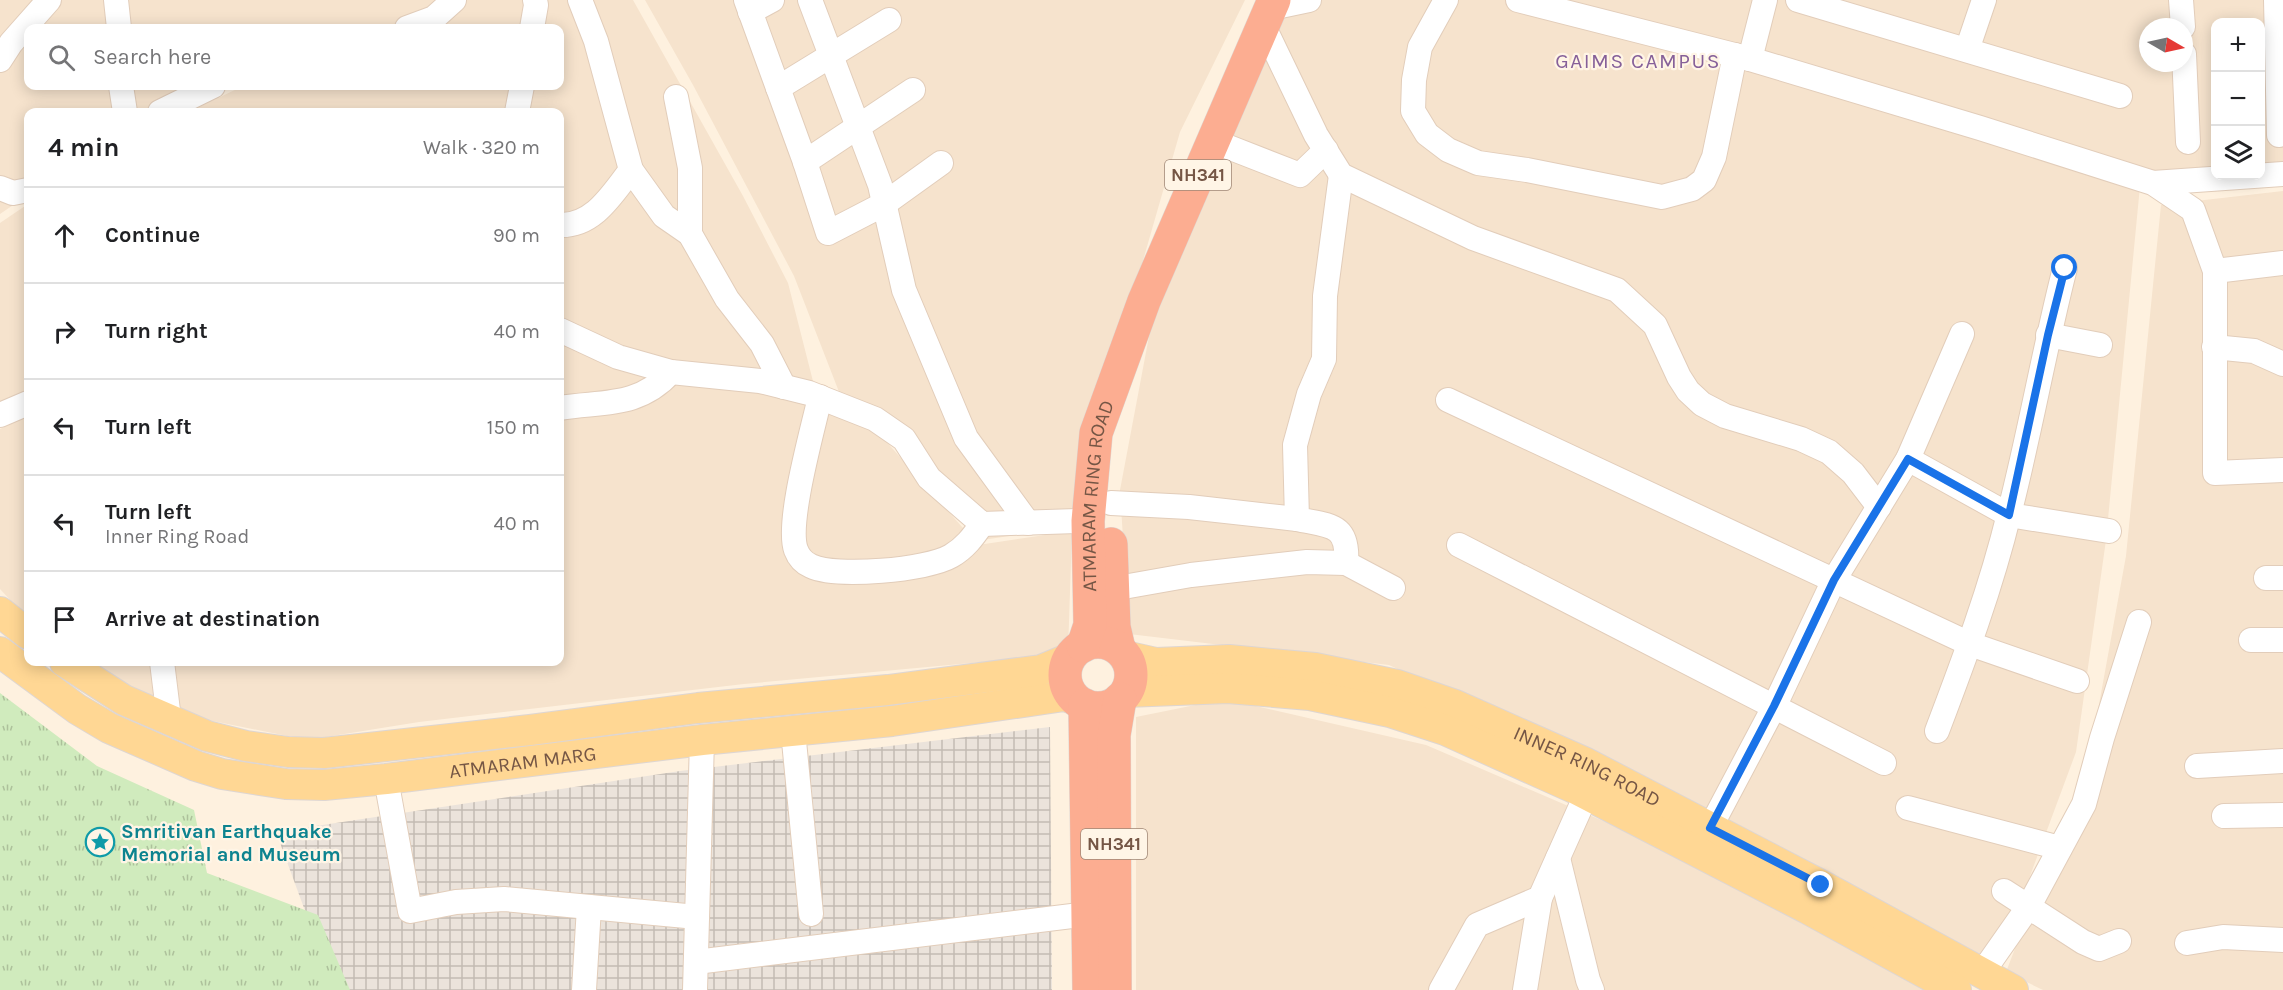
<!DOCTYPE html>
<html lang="en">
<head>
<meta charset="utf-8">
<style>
  :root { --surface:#fff; --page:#f2f2f2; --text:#202124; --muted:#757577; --line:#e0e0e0 }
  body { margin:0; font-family:Karla,sans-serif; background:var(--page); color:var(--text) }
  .controls { position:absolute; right:18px; top:18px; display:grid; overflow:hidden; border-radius:12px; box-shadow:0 3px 15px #0003 }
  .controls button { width:54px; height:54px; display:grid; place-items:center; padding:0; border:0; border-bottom:2px solid var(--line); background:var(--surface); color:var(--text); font:30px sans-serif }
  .compass { position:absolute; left:2139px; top:18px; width:54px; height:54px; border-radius:50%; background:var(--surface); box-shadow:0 3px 15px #0003; rotate:99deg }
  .stop { position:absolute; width:18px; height:18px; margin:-14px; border:4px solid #1a73e8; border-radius:50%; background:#fff }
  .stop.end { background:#1a73e8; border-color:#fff; box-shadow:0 2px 6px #0008 }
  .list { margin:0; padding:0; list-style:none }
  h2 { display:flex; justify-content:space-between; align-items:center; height:78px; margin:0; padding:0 24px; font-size:26px }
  h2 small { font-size:20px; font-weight:400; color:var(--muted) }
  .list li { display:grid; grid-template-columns:39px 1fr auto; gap:18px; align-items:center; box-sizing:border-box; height:96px; padding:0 24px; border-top:2px solid var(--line) }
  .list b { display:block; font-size:22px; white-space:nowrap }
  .list p { margin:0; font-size:20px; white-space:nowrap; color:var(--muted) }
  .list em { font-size:20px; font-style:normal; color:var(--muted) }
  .icon { flex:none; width:33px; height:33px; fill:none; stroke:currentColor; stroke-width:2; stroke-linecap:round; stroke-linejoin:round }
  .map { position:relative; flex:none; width:2283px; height:990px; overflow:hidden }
  .search { position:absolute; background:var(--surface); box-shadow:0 3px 15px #0003; left:24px; top:24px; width:540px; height:66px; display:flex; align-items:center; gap:15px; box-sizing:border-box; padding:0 21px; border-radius:12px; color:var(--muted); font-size:22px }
  .panel { position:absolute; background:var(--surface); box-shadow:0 3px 15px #0003; left:24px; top:108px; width:540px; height:558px; border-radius:12px }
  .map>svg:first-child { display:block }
  .residential { fill:#f6e3cd; fill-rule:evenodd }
  .industrial { fill:url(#industrial-grid) }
  .park { fill:url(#park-tufts) }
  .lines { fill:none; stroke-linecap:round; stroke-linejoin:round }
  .minor-casing { stroke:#e2cdba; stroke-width:26 }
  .major-casing { stroke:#ded6d2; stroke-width:32 }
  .highway-casing { stroke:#ded6d2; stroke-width:34 }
  .minor { stroke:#fff; stroke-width:24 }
  .major { stroke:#ffd794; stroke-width:30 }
  .highway { stroke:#fcad91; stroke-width:33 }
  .route { stroke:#1a73e8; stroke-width:8 }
  .labels { text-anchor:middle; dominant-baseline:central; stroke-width:4.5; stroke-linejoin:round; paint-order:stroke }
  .shield { fill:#fff5e6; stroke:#9e8675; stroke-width:1.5 }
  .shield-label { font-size:18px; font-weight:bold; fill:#755645 }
  .street-label { font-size:20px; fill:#755645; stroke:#fff5e6 }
  .culture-label { font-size:20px; font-weight:bold; fill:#0d838f; stroke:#fff5e6; text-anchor:start }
  .neighbourhood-label { font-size:21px; letter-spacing:1.5px; fill:#866099; stroke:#fff5e6 }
</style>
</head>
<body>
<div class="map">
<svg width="2283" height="990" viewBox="0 0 2283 990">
  <defs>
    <pattern id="industrial-grid" width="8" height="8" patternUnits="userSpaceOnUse" patternTransform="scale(1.5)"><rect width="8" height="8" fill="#ebe3db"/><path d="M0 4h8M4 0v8" fill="none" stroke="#c3bbb3"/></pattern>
    <pattern id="park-tufts" width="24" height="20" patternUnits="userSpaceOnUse" patternTransform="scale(1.5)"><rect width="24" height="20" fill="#d0ebbd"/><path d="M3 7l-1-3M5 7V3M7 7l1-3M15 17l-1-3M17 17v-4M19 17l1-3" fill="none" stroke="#adc19b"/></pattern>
  </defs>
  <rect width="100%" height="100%" fill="#fef1df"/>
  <g class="residential">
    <path d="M0,0H454L404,28H28V86H228L170,112H28V195L0,214Z"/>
    <path d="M459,0H633L743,196L788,283L817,397L659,364L560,324V112H189L243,86H560V28H424Z"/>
    <path d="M645,0H1245L1180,132L1066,528L982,540L888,428L841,397L794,276L693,85Z"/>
    <path d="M1276,0H2283V169L2261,172L2260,22H2216V176L2140,186L2106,540L2076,752L1994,973L1751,835L1389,665L1129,634L1120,490L1150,331ZM2148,27H2184V63H2148Z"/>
    <path d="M2283,191V990H2043L2006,972L2090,754L2126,556L2161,205Z"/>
    <path d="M28,204V405L0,418V223Z"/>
    <path d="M560,337L831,407L884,439L978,545L1072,531L1068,652L982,662L744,684L419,722L307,740L183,715L76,662H560Z"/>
    <path d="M28,416V619L0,589V429Z"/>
    <path d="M1225,699L1426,745L1645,839L1949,990H1136V717Z"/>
  </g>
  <path class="industrial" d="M1050,727L1052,990H339L304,908L276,832L680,771Z"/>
  <path class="park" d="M0,693L97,766L194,810L207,873L318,915L350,990H0Z"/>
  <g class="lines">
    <g class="minor-casing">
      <g id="minor">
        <path d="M116,0L119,28"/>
        <path d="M580,0L596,41L631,170L664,216L690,234L727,299L762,344L784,387"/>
        <path d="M746,0L805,162L828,233L884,204L941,163"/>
        <path d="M810,0L880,185L904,290L966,438L1028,523"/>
        <path d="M1446,0L1420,47L1414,80L1413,111L1427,134L1448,150L1478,163L1527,170L1662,197L1692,189L1704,180L1714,157L1735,55"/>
        <path d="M1518,0L1750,59L1980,128L2153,183L2193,210L2215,271V473L2283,470"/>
        <path d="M1798,0L2120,96"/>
        <path d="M2181,0L2183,27"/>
        <path d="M2276,0L2279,135"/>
        <path d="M1271,8L1309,0"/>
        <path d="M750,12L772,0"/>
        <path d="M1263,25L1316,135L1341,175L1473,238L1617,290L1655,325L1679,377L1688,391L1702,404L1725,416L1801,439L1829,452L1853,473L1879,507"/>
        <path d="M407,28L434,18L454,0"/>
        <path d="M532,28L536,5L535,0"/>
        <path d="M1967,50L1984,0"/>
        <path d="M2184,54L2188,142"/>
        <path d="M1750,59L1765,0"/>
        <path d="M0,60L11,43L49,0"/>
        <path d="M121,86L125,112"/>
        <path d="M778,88L889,20"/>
        <path d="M676,97L690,168V234"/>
        <path d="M160,112L213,86"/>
        <path d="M517,112L522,86"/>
        <path d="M1213,141L1300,175L1326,150"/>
        <path d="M805,162L913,90"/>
        <path d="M1341,175L1325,296L1324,359L1309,394L1295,445L1297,519C1329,526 1349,523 1346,563"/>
        <path d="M2153,183L2283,174"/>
        <path d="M0,188L13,193L28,190"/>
        <path d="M560,225C594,226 612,194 631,170"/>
        <path d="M2215,271L2283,263"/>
        <path d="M560,330L618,357L671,372L760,381L809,393L875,419L904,439L929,478L982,524L1077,521"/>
        <path d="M2048,335L2100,345"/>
        <path d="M2214,347L2254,351L2283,364"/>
        <path d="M820,397C813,429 786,523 796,550C799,558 804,563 811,566C836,578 927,570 951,556C965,548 973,537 982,524"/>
        <path d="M1448,400L1970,644L2077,681"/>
        <path d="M560,408C603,401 638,408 671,372"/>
        <path d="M0,415L28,403"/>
        <path d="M1908,459L2009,515L2109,531"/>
        <path d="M1111,503L1189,507L1297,519"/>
        <path d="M1459,545L1884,763"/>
        <path d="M2266,578H2283"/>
        <path d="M1112,589L1191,575L1307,562L1346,563L1393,588"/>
        <path d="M2251,640H2283"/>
        <path d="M162,662L169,719"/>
        <path d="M793,731L811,914"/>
        <path d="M1937,731C1964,660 1991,588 2009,514C2030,433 2044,350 2065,268"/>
        <path d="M2197,766L2283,761"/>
        <path d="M386,779L410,911L456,902L504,899L697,917"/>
        <path d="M1908,808L2060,848"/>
        <path d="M2224,816L2283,815"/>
        <path d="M1710,828L1774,707L1834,580L1908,459L1962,334"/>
        <path d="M1558,858L1588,980L1592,990"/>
        <path d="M2004,891L2083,942L2099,949L2119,941"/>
        <path d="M2187,943L2223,937L2283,940"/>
        <path d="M696,962L1080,915"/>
        <path d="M1982,973L2029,906L2084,804L2102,738L2139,622"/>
        <path d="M584,990L589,907"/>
        <path d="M695,990L702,740"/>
        <path d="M1441,990L1477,925L1540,898L1586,795"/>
        <path d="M1525,990L1540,898"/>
      </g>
    </g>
    <g class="major-casing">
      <g id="major">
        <path d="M0,612L28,634"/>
        <path id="s1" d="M0,652L77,709L109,728L196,766L222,774L286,784L324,785L386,779L702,740L892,721L1064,696L1077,700"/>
        <path id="s2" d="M1125,656L1156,663L1229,660L1315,668L1397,685L1455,705L1586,763L1821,885L2013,990"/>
        <path d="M65,662L124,700L207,736L246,746L288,752L324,753L530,730L698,708L888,690L1041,670L1070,658"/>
        <path d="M1126,692L1228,688L1310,695L1390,712L1445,730L1574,788L1808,909L1956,990"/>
      </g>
    </g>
    <g class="highway-casing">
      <g id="highway">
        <path d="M1111,544L1114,627L1119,649"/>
        <circle cx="1098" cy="675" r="33"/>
        <path id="s3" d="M1083,646L1090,625L1088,521L1096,433L1144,301L1274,0"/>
        <path d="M1085,705L1089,990"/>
        <path d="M1115,990L1114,735L1120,699"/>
      </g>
    </g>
    <use href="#minor" class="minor"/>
    <use href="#major" class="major"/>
    <use href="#highway" class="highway"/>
  </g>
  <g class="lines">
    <path class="route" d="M1821,885L1710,828L1774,706L1834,580L1908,459L2009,515L2048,335L2065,268"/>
  </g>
  <defs>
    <g id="sight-ring" transform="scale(1.5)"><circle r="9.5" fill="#fff5e6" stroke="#0f9aa8" stroke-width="1.5"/><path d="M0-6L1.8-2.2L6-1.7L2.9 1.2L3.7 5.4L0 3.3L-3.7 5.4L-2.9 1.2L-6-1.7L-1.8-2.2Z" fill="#0f9aa8"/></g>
  </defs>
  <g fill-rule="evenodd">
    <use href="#sight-ring" x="100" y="842"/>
  </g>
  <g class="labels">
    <g class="shield">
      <rect x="1165" y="160" width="66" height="30" rx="4.5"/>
      <rect x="1081" y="829" width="66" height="30" rx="4.5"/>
    </g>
    <g class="shield-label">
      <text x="1198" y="175">NH341</text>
      <text x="1114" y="844">NH341</text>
    </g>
    <g class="street-label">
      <text stroke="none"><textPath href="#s3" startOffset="152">ATMARAM RING ROAD</textPath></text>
      <text stroke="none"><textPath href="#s1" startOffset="558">ATMARAM MARG</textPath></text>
      <text stroke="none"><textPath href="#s2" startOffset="482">INNER RING ROAD</textPath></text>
    </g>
    <g class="culture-label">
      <text x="121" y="831">Smritivan Earthquake<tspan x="121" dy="23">Memorial and Museum</tspan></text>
    </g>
    <g class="neighbourhood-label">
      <text x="1638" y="61">GAIMS CAMPUS</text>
    </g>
  </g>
</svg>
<div class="controls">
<button>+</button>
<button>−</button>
<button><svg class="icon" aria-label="layers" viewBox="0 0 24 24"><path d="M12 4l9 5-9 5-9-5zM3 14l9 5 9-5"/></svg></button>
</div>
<svg class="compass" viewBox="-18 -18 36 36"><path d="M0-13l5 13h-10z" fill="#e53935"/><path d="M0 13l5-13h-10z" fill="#757577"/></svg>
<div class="stop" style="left:2065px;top:268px"></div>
<div class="stop end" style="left:1821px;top:885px"></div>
<div class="search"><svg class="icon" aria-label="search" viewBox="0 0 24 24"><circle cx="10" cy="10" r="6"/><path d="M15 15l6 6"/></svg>Search here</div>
<section class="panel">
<h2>4 min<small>Walk · 320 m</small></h2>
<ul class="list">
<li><svg class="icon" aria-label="ahead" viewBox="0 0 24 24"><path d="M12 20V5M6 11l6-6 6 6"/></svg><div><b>Continue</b></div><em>90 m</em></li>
<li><svg class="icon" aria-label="right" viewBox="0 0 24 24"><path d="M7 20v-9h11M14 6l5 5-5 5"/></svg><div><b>Turn right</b></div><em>40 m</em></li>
<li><svg class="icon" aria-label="left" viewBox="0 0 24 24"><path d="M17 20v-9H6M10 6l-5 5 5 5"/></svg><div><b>Turn left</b></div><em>150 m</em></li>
<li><svg class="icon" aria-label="left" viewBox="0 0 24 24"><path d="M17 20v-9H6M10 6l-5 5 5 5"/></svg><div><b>Turn left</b><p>Inner Ring Road</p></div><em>40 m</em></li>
<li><svg class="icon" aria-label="arrive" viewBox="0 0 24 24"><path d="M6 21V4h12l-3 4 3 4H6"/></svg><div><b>Arrive at destination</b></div></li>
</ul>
</section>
</div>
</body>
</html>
